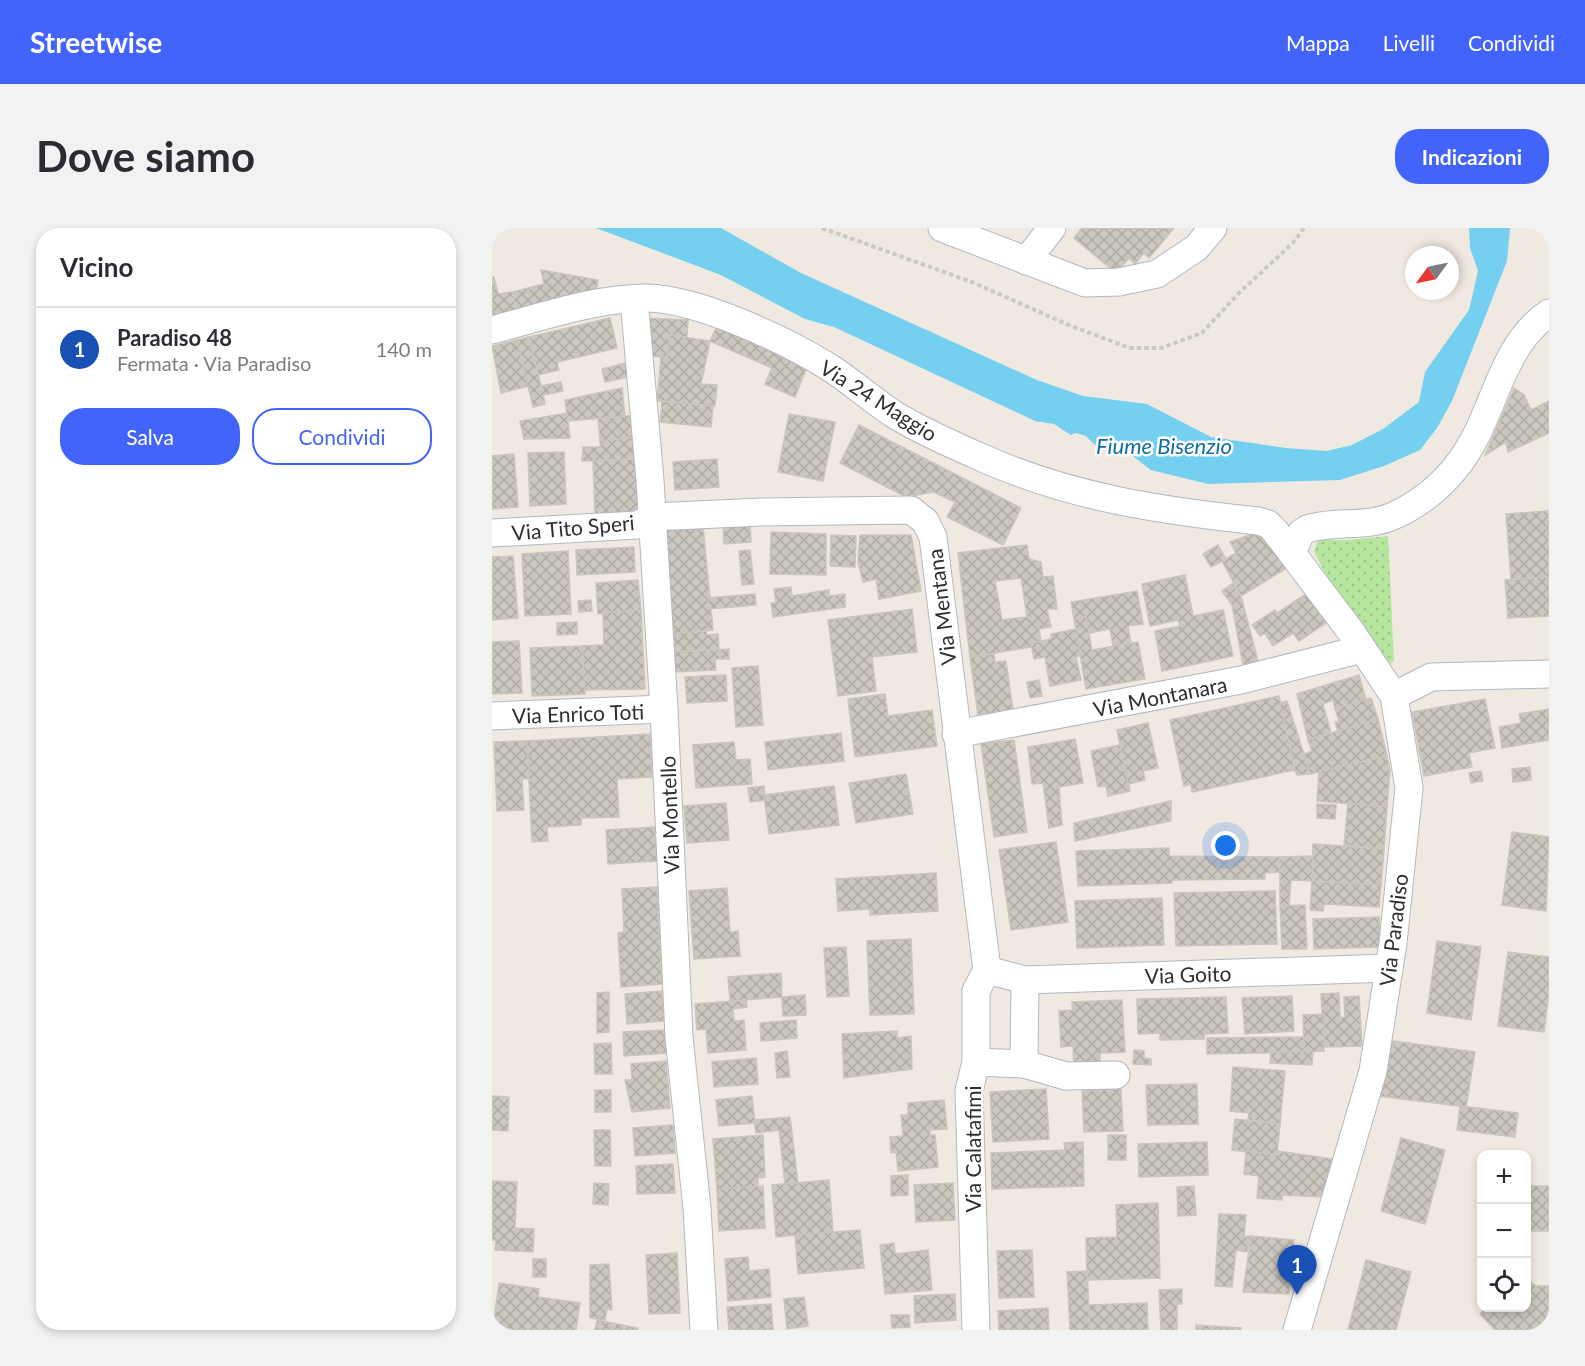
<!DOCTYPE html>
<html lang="it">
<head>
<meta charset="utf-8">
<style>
  :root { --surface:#fff; --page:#f2f2f3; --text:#2b2b33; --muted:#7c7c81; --line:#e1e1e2; --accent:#4264fb }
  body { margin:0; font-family:Lato,sans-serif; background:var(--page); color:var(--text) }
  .controls { position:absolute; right:18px; bottom:18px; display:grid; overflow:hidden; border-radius:12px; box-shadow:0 3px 9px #0003 }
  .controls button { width:54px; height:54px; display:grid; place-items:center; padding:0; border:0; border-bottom:2px solid var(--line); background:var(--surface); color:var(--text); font:30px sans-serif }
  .compass { position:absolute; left:913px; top:18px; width:54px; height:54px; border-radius:50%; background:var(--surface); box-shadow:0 3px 9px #0003; rotate:237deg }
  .you { position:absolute; left:734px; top:618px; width:21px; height:21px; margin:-15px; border:4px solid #fff; border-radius:50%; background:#1a73e8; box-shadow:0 0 0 9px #1a73e833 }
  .badge { display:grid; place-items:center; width:39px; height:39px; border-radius:50%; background:var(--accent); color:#fff; font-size:20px; font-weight:700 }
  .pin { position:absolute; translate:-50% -50px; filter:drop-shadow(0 2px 3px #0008) }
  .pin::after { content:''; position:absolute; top:32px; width:21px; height:18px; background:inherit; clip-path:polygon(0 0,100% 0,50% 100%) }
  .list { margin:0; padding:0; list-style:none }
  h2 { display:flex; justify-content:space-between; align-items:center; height:78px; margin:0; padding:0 24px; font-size:26px }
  h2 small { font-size:20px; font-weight:400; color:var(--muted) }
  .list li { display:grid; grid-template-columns:39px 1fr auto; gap:18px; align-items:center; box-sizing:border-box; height:84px; padding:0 24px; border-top:2px solid var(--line) }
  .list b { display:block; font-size:22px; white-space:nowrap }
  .list p { margin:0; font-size:20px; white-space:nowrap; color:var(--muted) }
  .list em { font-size:20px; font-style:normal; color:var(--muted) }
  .actions { display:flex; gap:12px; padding:18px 24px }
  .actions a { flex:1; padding:14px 0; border:2px solid var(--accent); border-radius:24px; text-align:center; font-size:21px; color:var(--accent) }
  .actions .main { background:var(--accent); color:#fff }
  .icon { flex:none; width:33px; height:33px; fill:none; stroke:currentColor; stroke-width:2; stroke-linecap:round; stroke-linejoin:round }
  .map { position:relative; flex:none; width:1057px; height:1102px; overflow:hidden; border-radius:24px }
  header { display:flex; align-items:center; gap:36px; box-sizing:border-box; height:84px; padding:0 30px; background:var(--accent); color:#fff }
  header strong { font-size:28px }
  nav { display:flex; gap:33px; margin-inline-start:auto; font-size:21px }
  .intro { display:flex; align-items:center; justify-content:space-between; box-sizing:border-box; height:144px; padding:0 36px }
  h1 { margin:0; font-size:42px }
  .button { padding:15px 27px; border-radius:24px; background:var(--accent); color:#fff; font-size:21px; font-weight:700 }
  main { display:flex; gap:36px; padding:0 36px }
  aside { flex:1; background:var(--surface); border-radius:24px; box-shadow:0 3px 9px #0003 }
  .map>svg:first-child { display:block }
  .park { fill:url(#park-dots) }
  .water { fill:#75cff0 }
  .building { fill:url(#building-cross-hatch); stroke:#cbc5ba; stroke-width:1.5; fill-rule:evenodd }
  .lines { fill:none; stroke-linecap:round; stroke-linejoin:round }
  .minor-casing { stroke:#b4b7c1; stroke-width:29 }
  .path { stroke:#c9c9c9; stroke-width:4; stroke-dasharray:4.5 3; stroke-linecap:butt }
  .minor { stroke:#fff; stroke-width:27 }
  .labels { text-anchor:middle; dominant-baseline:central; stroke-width:5; stroke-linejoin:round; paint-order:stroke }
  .street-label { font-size:21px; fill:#2e2e2e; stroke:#fff }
  .water-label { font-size:22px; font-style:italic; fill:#0d6fa3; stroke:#fff }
</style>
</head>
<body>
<header>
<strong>Streetwise</strong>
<nav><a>Mappa</a><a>Livelli</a><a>Condividi</a></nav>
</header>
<div class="intro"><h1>Dove siamo</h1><a class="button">Indicazioni</a></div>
<main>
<aside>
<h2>Vicino<small></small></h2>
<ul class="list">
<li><span class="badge" style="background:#1a4fb4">1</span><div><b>Paradiso 48</b><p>Fermata · Via Paradiso</p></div><em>140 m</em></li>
</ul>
<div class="actions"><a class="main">Salva</a><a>Condividi</a></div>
</aside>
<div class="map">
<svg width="1057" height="1102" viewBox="0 0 1057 1102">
  <defs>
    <pattern id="park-dots" width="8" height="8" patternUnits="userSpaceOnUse" patternTransform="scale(1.5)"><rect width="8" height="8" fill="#b6e59e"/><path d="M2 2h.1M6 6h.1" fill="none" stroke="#9dc588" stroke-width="1.8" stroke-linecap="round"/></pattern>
    <pattern id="building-cross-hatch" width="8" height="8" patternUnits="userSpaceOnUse" patternTransform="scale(1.5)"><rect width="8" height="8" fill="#cbc7bf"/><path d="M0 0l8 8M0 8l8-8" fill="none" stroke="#afaba4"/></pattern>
  </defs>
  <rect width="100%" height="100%" fill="#efe9e1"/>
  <path class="park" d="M896,308L902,433L898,436L834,347L822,323L826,312H856Z"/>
  <path class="water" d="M104,0H229L309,45L545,152L591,168L655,176L719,209L794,220L835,223L860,217L891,201L927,174L933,144L977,82L986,43L978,20L977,0H1018L1015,33L960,173L945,200L928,222L892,238L848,252L716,256L659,242L642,229L606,220L594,208L584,205L579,207L562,196L543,193L342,99L313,91L229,47Z"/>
  <g class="building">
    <path d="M590,0H682L657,30L652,25L643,36L637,30L624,45L582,10Z"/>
    <path d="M49,42L106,52L104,66L25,85L20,64L52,56Z"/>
    <path d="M0,49H2L6,66L20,64L25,85L0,92Z"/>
    <path d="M118,90L125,120L65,134L67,142L46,147L37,109Z"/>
    <path d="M155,90L196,92L195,109L178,107L175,129L156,128Z"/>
    <path d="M226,96L317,134L303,169L273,156L280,140L218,113Z"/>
    <path d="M178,107L218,113L209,156L225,157L223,178L165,173L169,129H175Z"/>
    <path d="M37,109L49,158L69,154L71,163L51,167L53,176L41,179L25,112Z"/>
    <path d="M25,112L36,158L9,165L0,118Z"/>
    <path d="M138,134L141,148L113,154L110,141Z"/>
    <path d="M130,160L133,188L76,193L73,172Z"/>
    <path d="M1022,160L1032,167L1039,182L1057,173V205L1016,224L1014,214L993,227Z"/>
    <path d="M170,173L221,178L219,199L168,194Z"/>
    <path d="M75,185L78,210L32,211L28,193Z"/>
    <path d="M297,186L343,194L331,253L286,244Z"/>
    <path d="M143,187L145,209L108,213L106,191Z"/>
    <path d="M367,197L529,280L511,317L455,289L463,274L442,264L414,269L348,235Z"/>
    <path d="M145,209L144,231L90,233L91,219H109L108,213Z"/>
    <path d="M72,224L74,276L38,278L36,225Z"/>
    <path d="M22,226L26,279L0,281V228Z"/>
    <path d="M144,231L146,285L103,287L101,233Z"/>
    <path d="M225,231L227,259L183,262L181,234Z"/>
    <path d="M1056,283L1057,349L1019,351L1014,286Z"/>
    <path d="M258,295L259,314L232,316L231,297Z"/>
    <path d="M211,298L221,402L180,406L172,301Z"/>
    <path d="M769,303L798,338L749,368L730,333L719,339L711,326L726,317L734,331L744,325L738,314Z"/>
    <path d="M279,304L334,306V347L278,346Z"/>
    <path d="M339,307L364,308L363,339L338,338Z"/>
    <path d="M368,307H419L429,363L387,371L384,351L371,354L366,334Z"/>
    <path d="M535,317L537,331L549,334L551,349L561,348L565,381H555L559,399L547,401L549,413L539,415L540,419L478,429L466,325ZM529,350L535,389L510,392L503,353Z"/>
    <path d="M142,319L143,344L85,347L84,322Z"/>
    <path d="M258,322L262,356L250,357L247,323Z"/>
    <path d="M76,323L79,386L33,388L30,326Z"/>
    <path d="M21,328L26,390L0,392V329Z"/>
    <path d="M693,347L701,388L731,382L741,428L670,443L663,403L688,398L686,392L658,398L650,356Z"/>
    <path d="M1057,349V388L1016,390L1013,352Z"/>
    <path d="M146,352L149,382L106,386L104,355Z"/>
    <path d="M741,355L749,368L766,433L751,437L740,377L730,363Z"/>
    <path d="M299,359L300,368L337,362V368L353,366V379L281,389L279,375H284L282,361Z"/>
    <path d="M645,363L651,396L636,398L639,415L621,418L618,401L597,405L594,389L582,391L579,374Z"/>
    <path d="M263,366L264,377L217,381L216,370Z"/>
    <path d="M814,366L834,395L807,413L801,405L781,418L773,405L768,408L760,397L783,382L785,385Z"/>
    <path d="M99,372L100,383L87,384L86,373Z"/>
    <path d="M420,381L425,424L380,429L384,463L346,468L336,392Z"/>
    <path d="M149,382L153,461L92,462L90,418L112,417L111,385Z"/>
    <path d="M594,389L600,422L646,414L653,451L594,461L582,391Z"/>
    <path d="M85,394V406L65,407V395Z"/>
    <path d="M584,401L589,428L584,429L589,452L558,458L553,429L542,431L539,415L559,411V406Z"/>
    <path d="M214,403L215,407L226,406L227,421L181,424L180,406Z"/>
    <path d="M27,413L30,465L0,466V414Z"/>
    <path d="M90,418L93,466L40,468L38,420Z"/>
    <path d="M237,421V431H223L224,442L182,444L181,424Z"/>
    <path d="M502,426L503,434L514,433L521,482L486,487L478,429Z"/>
    <path d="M266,438L271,497L244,499L240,440Z"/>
    <path d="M234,447L235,473L195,475L193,449Z"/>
    <path d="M867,447L874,472L843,481L841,472L831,476L839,505L816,512L805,466Z"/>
    <path d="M547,452L550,468L538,470L535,454Z"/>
    <path d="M393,466L396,488L440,482L445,518L363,529L356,471Z"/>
    <path d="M787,468L803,542L700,564L699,556L692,558L678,492Z"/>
    <path d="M879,470L886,491L846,504L843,494L847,493L843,481Z"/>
    <path d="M993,471L1003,520L977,525L980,539L932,548L920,484Z"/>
    <path d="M795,473L812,526L818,546L805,547L803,542L788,475Z"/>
    <path d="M1057,481V512L1010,520L1007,499L1029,495L1027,486Z"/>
    <path d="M886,491L895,528L818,546L812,526L820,523L816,512Z"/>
    <path d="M656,495L666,540L651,543L653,552L636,556L625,502Z"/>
    <path d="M349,505L352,533L276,542L273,514Z"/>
    <path d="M158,506L160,549L125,551L127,589L89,590V597L55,599L56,613L40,614L35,513Z"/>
    <path d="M583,511L591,555L567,559L570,597L557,600L551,555L540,556L536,519Z"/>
    <path d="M522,512L535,604L502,609L489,516Z"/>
    <path d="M35,513L37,551H30L32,582L5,583L2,514Z"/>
    <path d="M242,514L244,532L258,531L260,556L204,560L201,517Z"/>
    <path d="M628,517L638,563L616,568L614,558L606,559L599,523Z"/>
    <path d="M895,528L898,542L895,579L825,573L827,543Z"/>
    <path d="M1038,539L1039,552L1021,554L1020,541Z"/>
    <path d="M989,543L991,553L979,555L977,545Z"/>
    <path d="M414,546L421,586L364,595L357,555Z"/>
    <path d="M272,558L273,572L258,574L256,560Z"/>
    <path d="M342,558L347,597L277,606L272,567Z"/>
    <path d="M679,573V593L583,613L582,595Z"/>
    <path d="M234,575L237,612L195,615L192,578Z"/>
    <path d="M856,575L895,579L892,621L852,617Z"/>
    <path d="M825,576L844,577L843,591L825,590Z"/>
    <path d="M162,599L165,633L116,636L114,602Z"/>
    <path d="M1020,604L1057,609L1054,683L1010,677Z"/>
    <path d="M564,614L576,694L519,702L507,622Z"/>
    <path d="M821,616L892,621L889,657L820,653Z"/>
    <path d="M677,620V628L788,629V644L773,645V651L680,652V655L586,658L584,623Z"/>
    <path d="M821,628L820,653L799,652L797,678H788V629Z"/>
    <path d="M444,645L446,683L378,687V681L346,683L344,651Z"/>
    <path d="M820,653L889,657L887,679L832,676L831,683L818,682Z"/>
    <path d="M165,659L170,756L129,759L126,705L132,704L130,661Z"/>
    <path d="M235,660L238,704L246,703L248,728L202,731L197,663Z"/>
    <path d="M783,663L785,716L684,718L682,665Z"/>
    <path d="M670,670L672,717L585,720L583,673Z"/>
    <path d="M813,677L815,721H790L788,678Z"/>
    <path d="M887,689L888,719L822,721L821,691Z"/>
    <path d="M419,711L422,786L378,787L375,713Z"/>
    <path d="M945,713L989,719L979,792L935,785Z"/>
    <path d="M354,719L357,768L335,769L332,720Z"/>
    <path d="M1016,724L1057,729V764L1052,804L1006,798Z"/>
    <path d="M289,745L290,769L238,773L236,749Z"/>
    <path d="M170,763L172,793L135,796L133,766Z"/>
    <path d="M117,764V804L105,805V765Z"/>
    <path d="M847,765L848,790L853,789L852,769L867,768L870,818L832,819L829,766Z"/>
    <path d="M313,767L314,787L291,788L290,769Z"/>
    <path d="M800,768L802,803L753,806L750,770Z"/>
    <path d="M734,769L736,805L712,806V811L668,812V805L646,806L645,771Z"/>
    <path d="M254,772L255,779L241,781L242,793L252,792L254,822L216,825L214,801L205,802L203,776Z"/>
    <path d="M630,772L633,824L608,825V841L582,842L581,818L569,819L567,783L581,782L580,774Z"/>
    <path d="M832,786V823L812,824L811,787Z"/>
    <path d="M304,792L305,810L269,813L268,795Z"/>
    <path d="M175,802L176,825L132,828L131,804Z"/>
    <path d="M405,803V810L419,808L420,841L352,850L350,806Z"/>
    <path d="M812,809V824L715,826V810Z"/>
    <path d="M901,813L983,824L974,879L887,868Z"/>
    <path d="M119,815L120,846H103L102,816Z"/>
    <path d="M642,822L652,823V830L659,831V837L641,836Z"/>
    <path d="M295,823L298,849L285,850L283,825Z"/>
    <path d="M821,823L820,837L778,835L779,824Z"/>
    <path d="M264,830L266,856L222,859L220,834Z"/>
    <path d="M174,833L178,880L140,884L133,852H140L139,836Z"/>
    <path d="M741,839L793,843L788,896L756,892L757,885L738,883Z"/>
    <path d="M705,856L706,896L656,897L654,857Z"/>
    <path d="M554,861L557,911L501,914L498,864Z"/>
    <path d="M629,861L631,903L592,904L590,863Z"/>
    <rect x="103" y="862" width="16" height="22"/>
    <path d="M0,868L17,869L16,903L0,902Z"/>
    <path d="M260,868L263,895L227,898L224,872Z"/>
    <path d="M452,872L455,901L438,902V907H443L446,939L406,943L404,924L399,925L398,909L411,908L409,887H416V875Z"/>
    <path d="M968,878L1026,885L1023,909L965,902Z"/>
    <path d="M298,889L306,955L293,956L287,902L264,905L262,892Z"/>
    <path d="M743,891L788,896L785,927L740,922Z"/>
    <path d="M181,897L183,925L143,928L141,900Z"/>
    <path d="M102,902H118L119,938H103Z"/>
    <path d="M271,907L273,949L266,950V959L225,961L221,911Z"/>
    <rect x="616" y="907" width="18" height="25"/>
    <path d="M909,910L953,922L933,996L889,983Z"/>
    <path d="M591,914L592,958L500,961L499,925L573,922L572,915Z"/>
    <path d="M715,914L716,947L647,949L646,916Z"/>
    <path d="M754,923L785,927L786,923L848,932L833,969L790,967V972L765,970L767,948L752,946Z"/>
    <path d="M181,936L183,965L145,966L144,938Z"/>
    <path d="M416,947V967L399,968V948Z"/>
    <path d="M337,952L341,1004L284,1009L280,957Z"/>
    <path d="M0,953L25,954L23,1000L42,1001L41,1024L3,1022L4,1012H0Z"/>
    <path d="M102,955L117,956L116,977L101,976Z"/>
    <path d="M461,955L463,992L424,994L422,957Z"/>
    <path d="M271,958L273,1000L227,1003L225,961Z"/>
    <path d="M702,958L704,987L686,988L685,959Z"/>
    <rect x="988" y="958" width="2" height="45"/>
    <rect x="1034" y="958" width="23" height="45"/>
    <path d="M666,975L668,1050L595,1052L594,1010L625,1009L624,977Z"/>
    <path d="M727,986L754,987L752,1009L759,1008L755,1024L744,1022L740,1059L723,1058Z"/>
    <path d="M368,1002L372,1040L306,1046L303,1007Z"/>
    <path d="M759,1008L802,1012L797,1066L751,1064Z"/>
    <path d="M402,1015L403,1026L436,1022L440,1062L393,1066L388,1017Z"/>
    <path d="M540,1022L542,1069L507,1070L505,1023Z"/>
    <path d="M185,1025L188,1085L157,1086L154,1027Z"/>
    <path d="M256,1029L257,1043L277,1041L279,1069L236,1073L233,1031Z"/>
    <rect x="41" y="1031" width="13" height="18"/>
    <path d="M874,1032L919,1044L904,1102H856Z"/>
    <path d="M117,1036L120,1082L115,1081L113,1092L98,1090V1037Z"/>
    <path d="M595,1043L598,1102H578L575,1044Z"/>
    <path d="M1034,1051L1044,1058H1057V1102H1003L988,1086L994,1080H1034Z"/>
    <path d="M7,1055L47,1061L46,1069L88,1075L84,1102H21L1,1099Z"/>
    <path d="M690,1061V1076H685V1102H669L667,1062Z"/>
    <path d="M463,1066L464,1092L423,1095L422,1068Z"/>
    <path d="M312,1069L316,1098L295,1101L292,1071Z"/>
    <path d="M655,1075L656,1102H598L597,1077Z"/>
    <path d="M279,1076L281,1102H237L235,1079Z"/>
    <path d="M556,1080L557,1102H507L506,1083Z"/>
    <path d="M399,1087H417L418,1099L400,1100Z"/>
    <path d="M105,1092L146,1100V1102H103Z"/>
    <path d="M704,1097L749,1100V1102H704Z"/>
  </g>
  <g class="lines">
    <g class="minor-casing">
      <g id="minor">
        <path d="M450,0L593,55L627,54L665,46L704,20L721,0"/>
        <path d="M534,33L560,0"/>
        <path d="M142,71L158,252L172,481L187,809L205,980L212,1102"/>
        <path d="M0,102C50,89 103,70 155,70C207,71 293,112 337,139C360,154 380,172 403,187C431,204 463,218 493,231C581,270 672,283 766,293L776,296L783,303L860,405L902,468L917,560L901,715L881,843L805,1102"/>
        <path d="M0,305L146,297L160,289L269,284L419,282L433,293L441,309L495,742"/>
        <path d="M800,324L809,305L815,301C843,292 874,300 901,288C939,271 967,242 985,206C1006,163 1016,113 1057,85"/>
        <path d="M902,468L939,449L1057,446"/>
        <path d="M0,488L172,481"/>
        <path d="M464,506L749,452L870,421"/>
        <path d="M495,742L533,752L897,740"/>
        <path d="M484,834L532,836L533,752"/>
        <path d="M532,836L574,848L624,847"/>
        <path d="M484,1102L477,863L484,834V763L495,742"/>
      </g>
    </g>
    <path class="path" d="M330,0L480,54L579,98L638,120H669L710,105L747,65L801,15L812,0"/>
    <use href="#minor" class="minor"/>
  </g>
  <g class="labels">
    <g class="street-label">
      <text transform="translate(387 172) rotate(32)">Via 24 Maggio</text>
      <text transform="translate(81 299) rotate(-5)">Via Tito Speri</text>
      <text transform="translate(449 379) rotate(-97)">Via Mentana</text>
      <text transform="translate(668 468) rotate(-11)">Via Montanara</text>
      <text transform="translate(86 485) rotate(-2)">Via Enrico Toti</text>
      <text transform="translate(177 587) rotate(-92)">Via Montello</text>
      <text transform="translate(901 702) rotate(-83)">Via Paradiso</text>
      <text transform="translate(696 746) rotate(-2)">Via Goito</text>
      <text transform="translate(480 921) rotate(-90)">Via Calatafimi</text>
    </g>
    <g class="water-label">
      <text x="672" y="217">Fiume Bisenzio</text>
    </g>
  </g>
</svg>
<div class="controls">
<button>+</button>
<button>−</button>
<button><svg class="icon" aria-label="locate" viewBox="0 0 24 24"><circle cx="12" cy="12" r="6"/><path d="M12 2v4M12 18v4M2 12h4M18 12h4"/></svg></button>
</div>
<svg class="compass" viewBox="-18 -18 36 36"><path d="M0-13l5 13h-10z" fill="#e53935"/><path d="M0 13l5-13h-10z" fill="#7c7c81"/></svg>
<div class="you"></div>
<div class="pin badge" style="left:805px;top:1067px;background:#1a4fb4">1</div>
</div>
</main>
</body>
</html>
